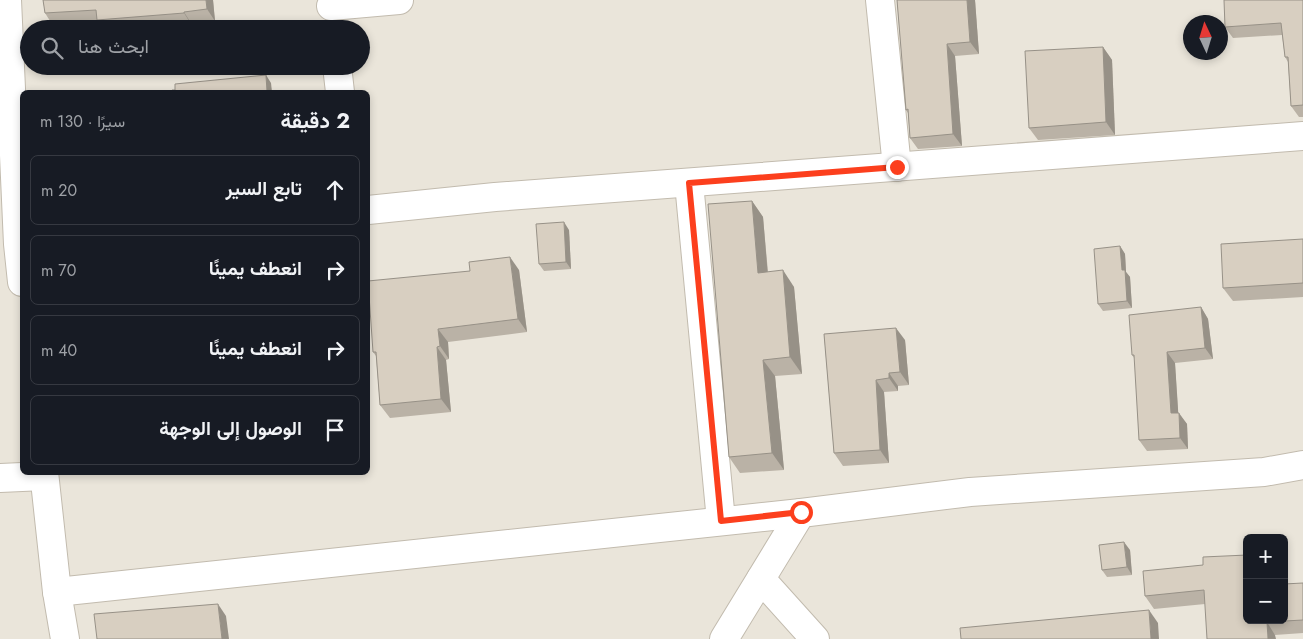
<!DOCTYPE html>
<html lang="ar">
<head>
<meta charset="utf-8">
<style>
  :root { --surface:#171b24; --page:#242831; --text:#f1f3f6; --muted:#9ea1a6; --line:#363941 }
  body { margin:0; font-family:Jost,Vazirmatn,sans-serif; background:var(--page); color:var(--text); direction:rtl }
  .controls { position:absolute; right:15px; bottom:15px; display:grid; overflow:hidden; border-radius:8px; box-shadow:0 2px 8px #0003 }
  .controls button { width:45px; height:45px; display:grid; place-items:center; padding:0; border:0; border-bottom:1px solid var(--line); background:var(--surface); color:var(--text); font:25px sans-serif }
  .compass { position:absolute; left:1183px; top:15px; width:45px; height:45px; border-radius:50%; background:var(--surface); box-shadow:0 2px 8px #0003; rotate:356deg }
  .stop { position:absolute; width:15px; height:15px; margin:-11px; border:4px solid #fc3f1d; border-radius:50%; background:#fff }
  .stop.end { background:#fc3f1d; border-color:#fff; box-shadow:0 1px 5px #0008 }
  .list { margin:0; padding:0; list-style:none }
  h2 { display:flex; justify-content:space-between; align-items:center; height:65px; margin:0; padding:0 20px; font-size:21px }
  h2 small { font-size:16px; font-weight:400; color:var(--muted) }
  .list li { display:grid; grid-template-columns:32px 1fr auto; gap:15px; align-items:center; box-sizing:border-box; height:70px; margin:0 10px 10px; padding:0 10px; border:1px solid var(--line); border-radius:8px }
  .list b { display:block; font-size:19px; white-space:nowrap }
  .list em { font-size:16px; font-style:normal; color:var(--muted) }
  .icon { flex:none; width:28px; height:28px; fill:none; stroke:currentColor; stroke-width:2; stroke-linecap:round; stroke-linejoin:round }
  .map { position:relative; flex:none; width:1303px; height:639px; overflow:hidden; direction:ltr }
  .search { position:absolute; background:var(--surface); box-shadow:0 2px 8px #0003; left:20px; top:20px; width:350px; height:55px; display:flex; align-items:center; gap:12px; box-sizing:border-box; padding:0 18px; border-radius:28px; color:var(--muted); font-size:19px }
  .panel { position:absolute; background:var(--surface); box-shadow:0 2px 8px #0003; left:20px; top:90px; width:350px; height:385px; border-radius:8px; direction:rtl }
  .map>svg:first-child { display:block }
  .residential { fill:#eae5da; fill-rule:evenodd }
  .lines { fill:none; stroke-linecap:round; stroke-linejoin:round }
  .minor-casing { stroke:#c2bbae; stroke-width:30 }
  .minor { stroke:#fff; stroke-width:28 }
  .wall { fill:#bab2a6 }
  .shaded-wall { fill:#979187 }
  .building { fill:#d8cfc1; stroke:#979187 }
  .route { stroke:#fc3f1d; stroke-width:6 }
</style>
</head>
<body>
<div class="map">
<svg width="1303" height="639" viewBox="0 0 1303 639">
  <rect width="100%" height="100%" fill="#f6f3ec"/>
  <path class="residential" d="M0,0H1303V639H0ZM1190,22H1220V52H1190ZM29,29H361V66H29ZM22,92H368V472H22ZM1247,538H1284V620H1247Z"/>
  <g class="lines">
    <g class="minor-casing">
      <g id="minor">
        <path d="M7,0L18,244L22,282"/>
        <path d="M880,0L897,167"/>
        <path d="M331,6L399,0"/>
        <path d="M337,66L340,92"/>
        <path d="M689,183L721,521"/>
        <path d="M368,210L495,197L1303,136"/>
        <path d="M44,472L57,592L65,639"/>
        <path d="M0,478L44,476"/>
        <path d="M761,579L815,639"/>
        <path d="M57,592L801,513"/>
        <path d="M724,639L801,513L970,492L1264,472L1303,465"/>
      </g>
    </g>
    <use href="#minor" class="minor"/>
  </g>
  <g class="wall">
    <path d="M43,0H213L215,21L191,23V24L139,29H103L98,22L52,24L45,13Z"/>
    <path d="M897,0H975L979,54L955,56L962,146L918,149L910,138L908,113L906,110Z"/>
    <path d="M1303,0V117H1299L1291,106L1288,62L1285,57L1282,35L1233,38L1225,27Z"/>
    <path d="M1103,47L1112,60L1115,135L1038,140L1029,128Z"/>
    <path d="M752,201L763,217L768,272L794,287L802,374L775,376L784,470L740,473L729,457Z"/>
    <path d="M569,230L571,269L544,271L539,264Z"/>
    <path d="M1303,239V297L1233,301L1223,288Z"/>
    <path d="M1120,246L1125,254L1126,272L1130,277L1132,308L1103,311L1098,304Z"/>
    <path d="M519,270L527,332L448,342L449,359L446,360L451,412L390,418L380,405L376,356L373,352Z"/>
    <path d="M1201,307L1208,319L1213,359L1175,363L1178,413L1187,424L1188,449L1147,451L1139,440L1135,359L1132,355Z"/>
    <path d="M824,334L905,340L909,385L898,386V391L884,392L889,463L843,466L834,453Z"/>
    <path d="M1130,550L1132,575L1107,577L1102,570Z"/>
    <path d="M1203,565L1247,620L1303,583V633L1275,635L1205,604L1154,609L1145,596Z"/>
  </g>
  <g class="shaded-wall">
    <path d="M206,0H213L215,21L207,9Z"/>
    <path d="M967,0H975L979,54L970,42Z"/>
    <path d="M184,12L191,23V24L184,13Z"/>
    <path d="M947,44L955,56L962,146L953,134Z"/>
    <path d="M1103,47L1112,60L1115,135L1106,122Z"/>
    <path d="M266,75L271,83L272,92H267Z"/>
    <path d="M752,201L763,217L769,289L758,273Z"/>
    <path d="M564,222L569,230L571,269L566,262Z"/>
    <path d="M1120,246L1125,254L1126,272L1130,277L1132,308L1127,301L1122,270Z"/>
    <path d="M510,257L519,270L527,332L518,319Z"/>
    <path d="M783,270L794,287L802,374L790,357Z"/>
    <path d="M1201,307L1208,319L1213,359L1205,348Z"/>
    <path d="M896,328L905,340L909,385L900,372Z"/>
    <path d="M438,329L448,342L449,359L440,346Z"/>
    <path d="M437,347L446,360L451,412L441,399Z"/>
    <path d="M1167,352L1175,363L1179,424L1171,413Z"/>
    <path d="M763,360L775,376L784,470L772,453Z"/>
    <path d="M889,373L898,386V391L889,378Z"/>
    <path d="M876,380L884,392L889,463L880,450Z"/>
    <path d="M1179,413L1187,424L1188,449L1180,438Z"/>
    <path d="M1124,542L1130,550L1132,575L1127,567Z"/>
    <path d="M218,604L226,616L229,639H222Z"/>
    <path d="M1149,610L1158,623L1159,639H1151Z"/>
    <path d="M1267,622L1275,635L1276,639H1268Z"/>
  </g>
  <g class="building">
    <path d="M43,0H206L207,9L184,12V13L97,20L96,10L45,13Z"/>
    <path d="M897,0H967L970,42L947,44L953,134L910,138L908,109L906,110Z"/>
    <path d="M1224,0H1303V105L1291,106L1288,57H1285L1281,23L1225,27Z"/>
    <path d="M1103,47L1106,122L1029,128L1025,51Z"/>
    <path d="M266,75L267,92H173L172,90H175V84Z"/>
    <path d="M752,201L758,273L783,270L790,357L763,360L772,453L729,457L708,204Z"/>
    <path d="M564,222L566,262L539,264L536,224Z"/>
    <path d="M1303,239V283L1223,288L1221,244Z"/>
    <path d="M1120,246L1122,270H1125L1127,301L1098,304L1094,249Z"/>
    <path d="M510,257L518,319L438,329L440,346L437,347L441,399L380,405L376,352H373L368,281L470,271L469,262Z"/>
    <path d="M1201,307L1205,348L1167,352L1171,413H1179L1180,438L1139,440L1134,355H1132L1129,315Z"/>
    <path d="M896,328L900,372L889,373V378L876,380L880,450L834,453L824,334Z"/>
    <path d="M1124,542L1127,567L1102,570L1099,545Z"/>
    <path d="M1247,555V620H1284V584L1303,583V620L1267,622L1268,639H1207L1204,590L1145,596L1143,571L1203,565V557Z"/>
    <path d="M218,604L222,639H97L94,614Z"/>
    <path d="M1149,610L1151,639H961L960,628Z"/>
  </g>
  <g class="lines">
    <path class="route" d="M801,512L721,521L689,183L897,167"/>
  </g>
</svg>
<div class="controls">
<button>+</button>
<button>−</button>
</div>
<svg class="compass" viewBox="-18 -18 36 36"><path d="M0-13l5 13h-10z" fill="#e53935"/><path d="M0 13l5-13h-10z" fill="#9ea1a6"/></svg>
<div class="stop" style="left:801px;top:512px"></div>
<div class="stop end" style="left:897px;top:167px"></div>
<div class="search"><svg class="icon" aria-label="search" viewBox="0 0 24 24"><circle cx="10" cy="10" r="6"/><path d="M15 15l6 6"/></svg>ابحث هنا</div>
<section class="panel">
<h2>2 دقيقة<small>سيرًا · 130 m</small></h2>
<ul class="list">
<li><svg class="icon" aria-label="ahead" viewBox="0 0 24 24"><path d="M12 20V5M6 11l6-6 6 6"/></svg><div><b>تابع السير</b></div><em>20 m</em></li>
<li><svg class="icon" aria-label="right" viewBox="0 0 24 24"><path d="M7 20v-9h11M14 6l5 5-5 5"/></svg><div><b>انعطف يمينًا</b></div><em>70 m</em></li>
<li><svg class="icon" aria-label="right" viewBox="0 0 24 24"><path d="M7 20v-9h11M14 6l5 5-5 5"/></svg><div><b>انعطف يمينًا</b></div><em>40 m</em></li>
<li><svg class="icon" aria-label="arrive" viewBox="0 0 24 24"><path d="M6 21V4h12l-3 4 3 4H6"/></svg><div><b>الوصول إلى الوجهة</b></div></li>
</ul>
</section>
</div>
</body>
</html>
